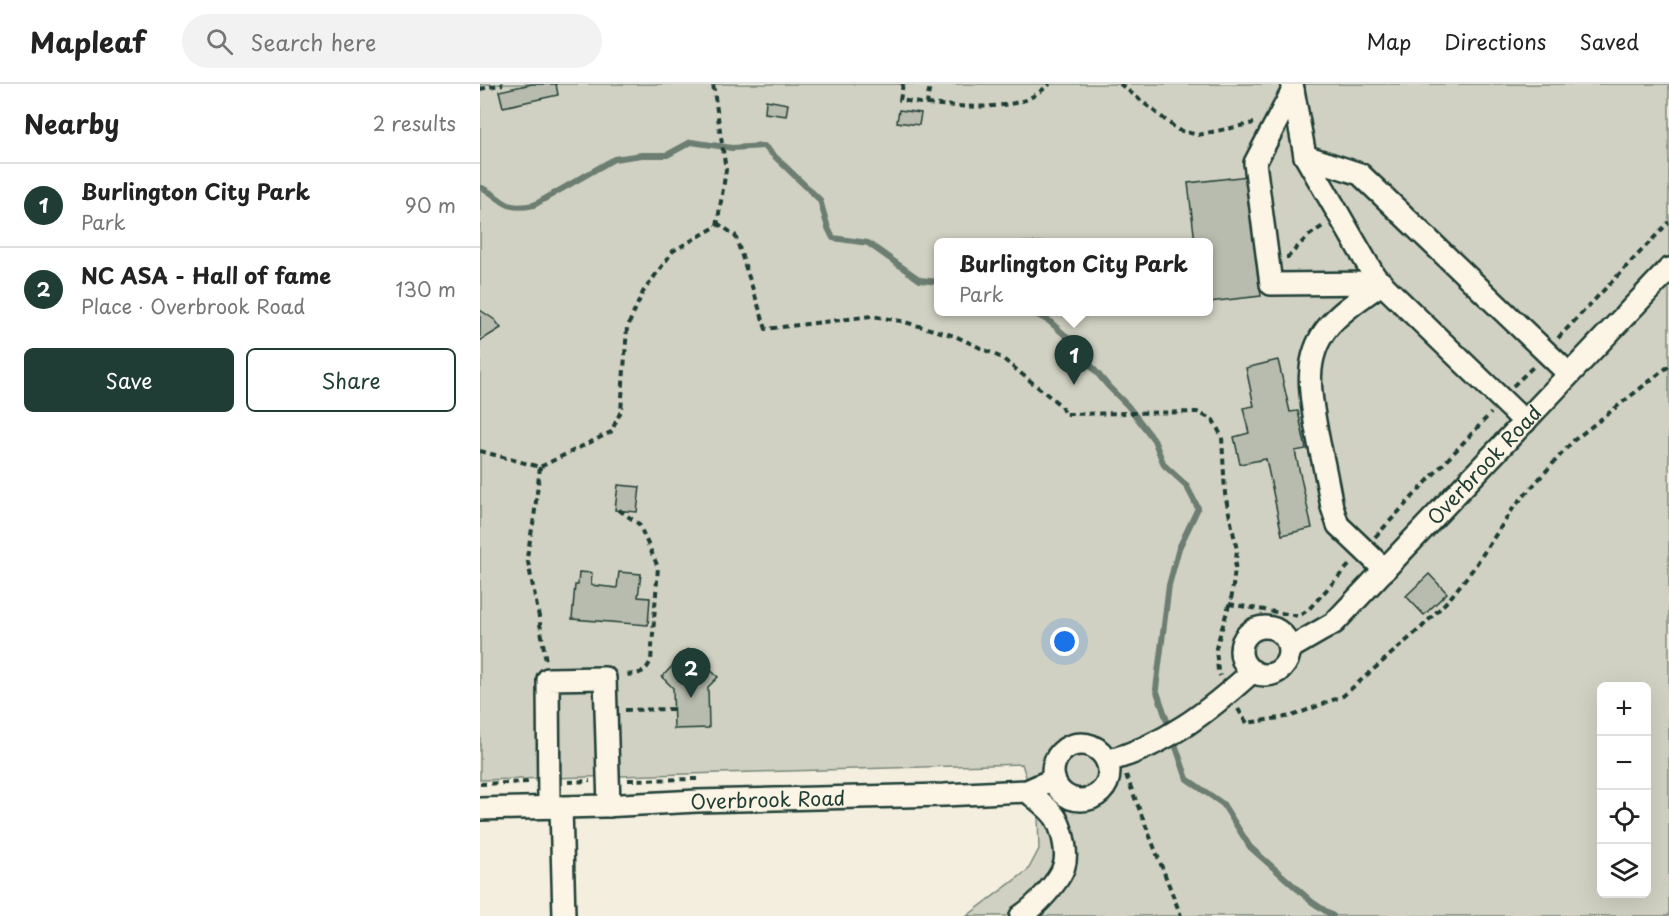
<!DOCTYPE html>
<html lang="en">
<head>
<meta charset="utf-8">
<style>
  :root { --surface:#fff; --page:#f2f2f2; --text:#222; --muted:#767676; --line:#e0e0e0; --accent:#1f3d34 }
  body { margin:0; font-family:"Playpen Sans",sans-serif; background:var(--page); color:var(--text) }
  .controls { position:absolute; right:18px; bottom:18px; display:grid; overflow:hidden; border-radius:9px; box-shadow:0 6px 24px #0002 }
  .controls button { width:54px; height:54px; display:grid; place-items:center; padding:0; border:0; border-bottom:2px solid var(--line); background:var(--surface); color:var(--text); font:30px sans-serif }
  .you { position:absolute; left:585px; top:558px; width:21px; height:21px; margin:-15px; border:4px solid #fff; border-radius:50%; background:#1a73e8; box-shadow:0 0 0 9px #1a73e833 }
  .badge { display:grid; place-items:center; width:39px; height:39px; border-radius:50%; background:var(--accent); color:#fff; font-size:20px; font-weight:700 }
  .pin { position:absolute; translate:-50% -50px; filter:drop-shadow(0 2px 3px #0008) }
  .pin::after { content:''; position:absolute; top:32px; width:21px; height:18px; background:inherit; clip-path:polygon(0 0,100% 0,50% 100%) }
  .popup { position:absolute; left:454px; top:154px; width:279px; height:78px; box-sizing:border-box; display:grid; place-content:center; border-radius:9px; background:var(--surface); filter:drop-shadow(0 2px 4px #0005); font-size:20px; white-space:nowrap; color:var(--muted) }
  .popup b { font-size:22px; color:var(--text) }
  .popup::after { content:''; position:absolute; left:50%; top:100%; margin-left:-12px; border:12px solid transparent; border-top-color:var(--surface) }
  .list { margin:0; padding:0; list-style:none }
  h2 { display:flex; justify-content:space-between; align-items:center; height:78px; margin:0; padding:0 24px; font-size:26px }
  h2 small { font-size:20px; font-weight:400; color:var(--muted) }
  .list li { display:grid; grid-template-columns:39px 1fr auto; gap:18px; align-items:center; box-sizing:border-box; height:84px; padding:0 24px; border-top:2px solid var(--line) }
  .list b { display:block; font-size:22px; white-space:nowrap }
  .list p { margin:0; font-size:20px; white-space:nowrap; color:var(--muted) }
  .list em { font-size:20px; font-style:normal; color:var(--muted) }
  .actions { display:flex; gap:12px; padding:18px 24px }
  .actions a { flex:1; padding:14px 0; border:2px solid var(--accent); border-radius:9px; text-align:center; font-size:21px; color:var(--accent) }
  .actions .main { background:var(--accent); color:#fff }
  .icon { flex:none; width:33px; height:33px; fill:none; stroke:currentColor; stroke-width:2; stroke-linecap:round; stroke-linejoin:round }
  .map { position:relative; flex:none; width:1189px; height:832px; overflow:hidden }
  header { display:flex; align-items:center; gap:36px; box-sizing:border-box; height:84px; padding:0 30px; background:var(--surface); border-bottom:2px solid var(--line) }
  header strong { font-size:28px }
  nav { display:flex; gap:33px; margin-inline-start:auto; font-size:21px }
  .search { width:420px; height:54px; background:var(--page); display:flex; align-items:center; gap:15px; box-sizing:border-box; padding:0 21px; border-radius:33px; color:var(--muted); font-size:22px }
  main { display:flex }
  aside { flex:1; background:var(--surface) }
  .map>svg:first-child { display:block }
  .green { fill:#d0d1c2; stroke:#78877b; stroke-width:1.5; fill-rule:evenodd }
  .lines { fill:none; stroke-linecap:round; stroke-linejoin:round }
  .stream { stroke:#6c7d72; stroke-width:6 }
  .building { fill:#b8bcae; stroke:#1f3d34; stroke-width:1.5 }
  .minor-casing { stroke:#1f3d34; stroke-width:26 }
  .path { stroke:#1f3d34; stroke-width:4; stroke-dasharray:6 4.5; stroke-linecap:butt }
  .minor { stroke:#fcf5e5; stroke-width:21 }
  .labels { text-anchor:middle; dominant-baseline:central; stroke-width:5; stroke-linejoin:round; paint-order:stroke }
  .street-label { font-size:20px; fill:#1f3d34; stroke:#fcf5e5 }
</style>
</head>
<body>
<header>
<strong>Mapleaf</strong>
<div class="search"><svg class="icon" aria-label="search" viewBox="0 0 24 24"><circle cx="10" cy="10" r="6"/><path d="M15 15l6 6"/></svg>Search here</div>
<nav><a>Map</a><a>Directions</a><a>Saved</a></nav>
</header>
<main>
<aside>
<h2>Nearby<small>2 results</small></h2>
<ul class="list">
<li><span class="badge">1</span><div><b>Burlington City Park</b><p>Park</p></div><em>90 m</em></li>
<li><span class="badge">2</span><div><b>NC ASA - Hall of fame</b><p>Place · Overbrook Road</p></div><em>130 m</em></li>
</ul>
<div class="actions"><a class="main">Save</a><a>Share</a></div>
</aside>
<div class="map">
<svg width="1189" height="832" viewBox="0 0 1189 832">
  <rect width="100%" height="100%" fill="#f3eede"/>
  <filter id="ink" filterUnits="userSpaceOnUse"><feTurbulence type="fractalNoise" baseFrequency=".0167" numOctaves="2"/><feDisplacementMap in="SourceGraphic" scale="12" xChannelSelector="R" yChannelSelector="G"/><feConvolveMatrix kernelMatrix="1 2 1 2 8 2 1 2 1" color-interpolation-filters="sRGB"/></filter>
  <g filter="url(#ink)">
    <path class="green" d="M0,0H1189V832H487L548,786L559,765L558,730L542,680L0,696ZM459,158H729V228H459ZM1122,602H1166V810H1122Z"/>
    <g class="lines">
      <g class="stream">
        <path d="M0,103C25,114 22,128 54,121L134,75L162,71H187L211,58L252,64L284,62L340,116L348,144L353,154L388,159L440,196L459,198"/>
        <path d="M552,228L569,237L586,252L629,303L648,322L674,356L684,381L706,401L718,424L699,464L689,501L676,605L707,695L743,720L770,763L832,818L853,832"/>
      </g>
    </g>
    <g class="building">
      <path d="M52,0H76L78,11L23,23L19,7Z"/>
      <path d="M286,16L308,20L306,32L285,29Z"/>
      <path d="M419,26L441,29L439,41L417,38Z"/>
      <path d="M768,92L781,212L729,218V158H715L708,99Z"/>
      <path d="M0,226L15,236L21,244L0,257Z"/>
      <path d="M798,276L810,328L818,327L826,365L815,367L832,444L802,451L786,375L760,380L754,353L769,349L763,324L774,322L766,284Z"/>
      <path d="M138,401L160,403L157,428L135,426Z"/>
      <path d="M99,488L112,489L111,501L137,504L139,488L161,490L158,513L170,514L168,541L92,535L95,501H98Z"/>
      <path d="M949,490L967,509L944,531L926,512Z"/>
      <path d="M208,565L238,593L228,603L229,644L194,645L193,604L182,593Z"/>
    </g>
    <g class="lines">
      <g class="minor-casing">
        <g id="minor">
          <path d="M812,0L825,72L895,193L1045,338"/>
          <path d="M813,6L775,79L791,200L902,199"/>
          <path d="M825,72L880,90L1089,290"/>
          <path d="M902,199C884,213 863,225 848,243C820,277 832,320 839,359C844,380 848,401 852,423L858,441L905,486"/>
          <circle cx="785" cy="567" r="24"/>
          <path id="s1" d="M809,565L854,539L1189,185"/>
          <circle cx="601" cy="688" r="28"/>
          <path d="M627,677C685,662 729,627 773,587"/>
          <path d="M69,723L68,595L125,594L129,722"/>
          <path d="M81,723L84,832"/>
          <path id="s2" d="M0,725L123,722L217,717L464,711L547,707L574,695"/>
          <path d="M541,832C554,824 580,797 584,782C588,770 583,748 577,736C573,727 555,714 547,707"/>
        </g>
      </g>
      <g class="path">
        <path d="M423,0L420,16L447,20L450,0"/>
        <path d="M640,0L698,46L718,51L774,39"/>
        <path d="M0,5L23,0"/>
        <path d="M447,20C478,22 511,26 542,17C552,14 561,7 570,0"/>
        <path d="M237,139L255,151L286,245L392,232L421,237L475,252L522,274L580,321L585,330L717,328L733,336L742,353L745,410L757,466L752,511L736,564L738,587L740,592"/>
        <path d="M806,173H808L828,152L843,142"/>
        <path d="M1078,254L1189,138"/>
        <path d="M1033,302L1053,283"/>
        <path d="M0,367L60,383L131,348L141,327L147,244L163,208L193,167L237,142L246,86L233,0"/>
        <path d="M60,383L54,434L47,473L59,533L66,578"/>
        <path d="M139,426L159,440L178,483L171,576C165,591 157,590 143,591"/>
        <path d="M895,453L1011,329"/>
        <path d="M749,520L819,532L829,525L872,478"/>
        <path d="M758,625L767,639L812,632L863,612L942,543L971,513L993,485L1034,423L1093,357L1189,282"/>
        <path d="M145,626L193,625"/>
        <path d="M565,677C569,672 573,665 577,661C590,651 610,648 624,657"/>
        <path d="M646,691L701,832"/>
        <path d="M148,696L218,695"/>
        <path d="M88,698L110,697"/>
        <path d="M0,700L50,698"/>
      </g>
      <use href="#minor" class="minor"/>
    </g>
  </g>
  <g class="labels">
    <g class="street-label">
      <text stroke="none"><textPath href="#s1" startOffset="270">Overbrook Road</textPath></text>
      <text stroke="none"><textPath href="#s2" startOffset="288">Overbrook Road</textPath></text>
    </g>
  </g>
</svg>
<div class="controls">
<button>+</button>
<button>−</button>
<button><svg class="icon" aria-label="locate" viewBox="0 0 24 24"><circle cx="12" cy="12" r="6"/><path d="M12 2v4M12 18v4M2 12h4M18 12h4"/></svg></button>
<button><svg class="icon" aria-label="layers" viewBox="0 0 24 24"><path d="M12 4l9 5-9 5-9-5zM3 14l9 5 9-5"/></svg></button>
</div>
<div class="you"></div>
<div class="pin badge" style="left:594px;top:301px">1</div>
<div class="popup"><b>Burlington City Park</b>Park</div>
<div class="pin badge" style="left:211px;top:614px">2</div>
</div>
</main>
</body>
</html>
